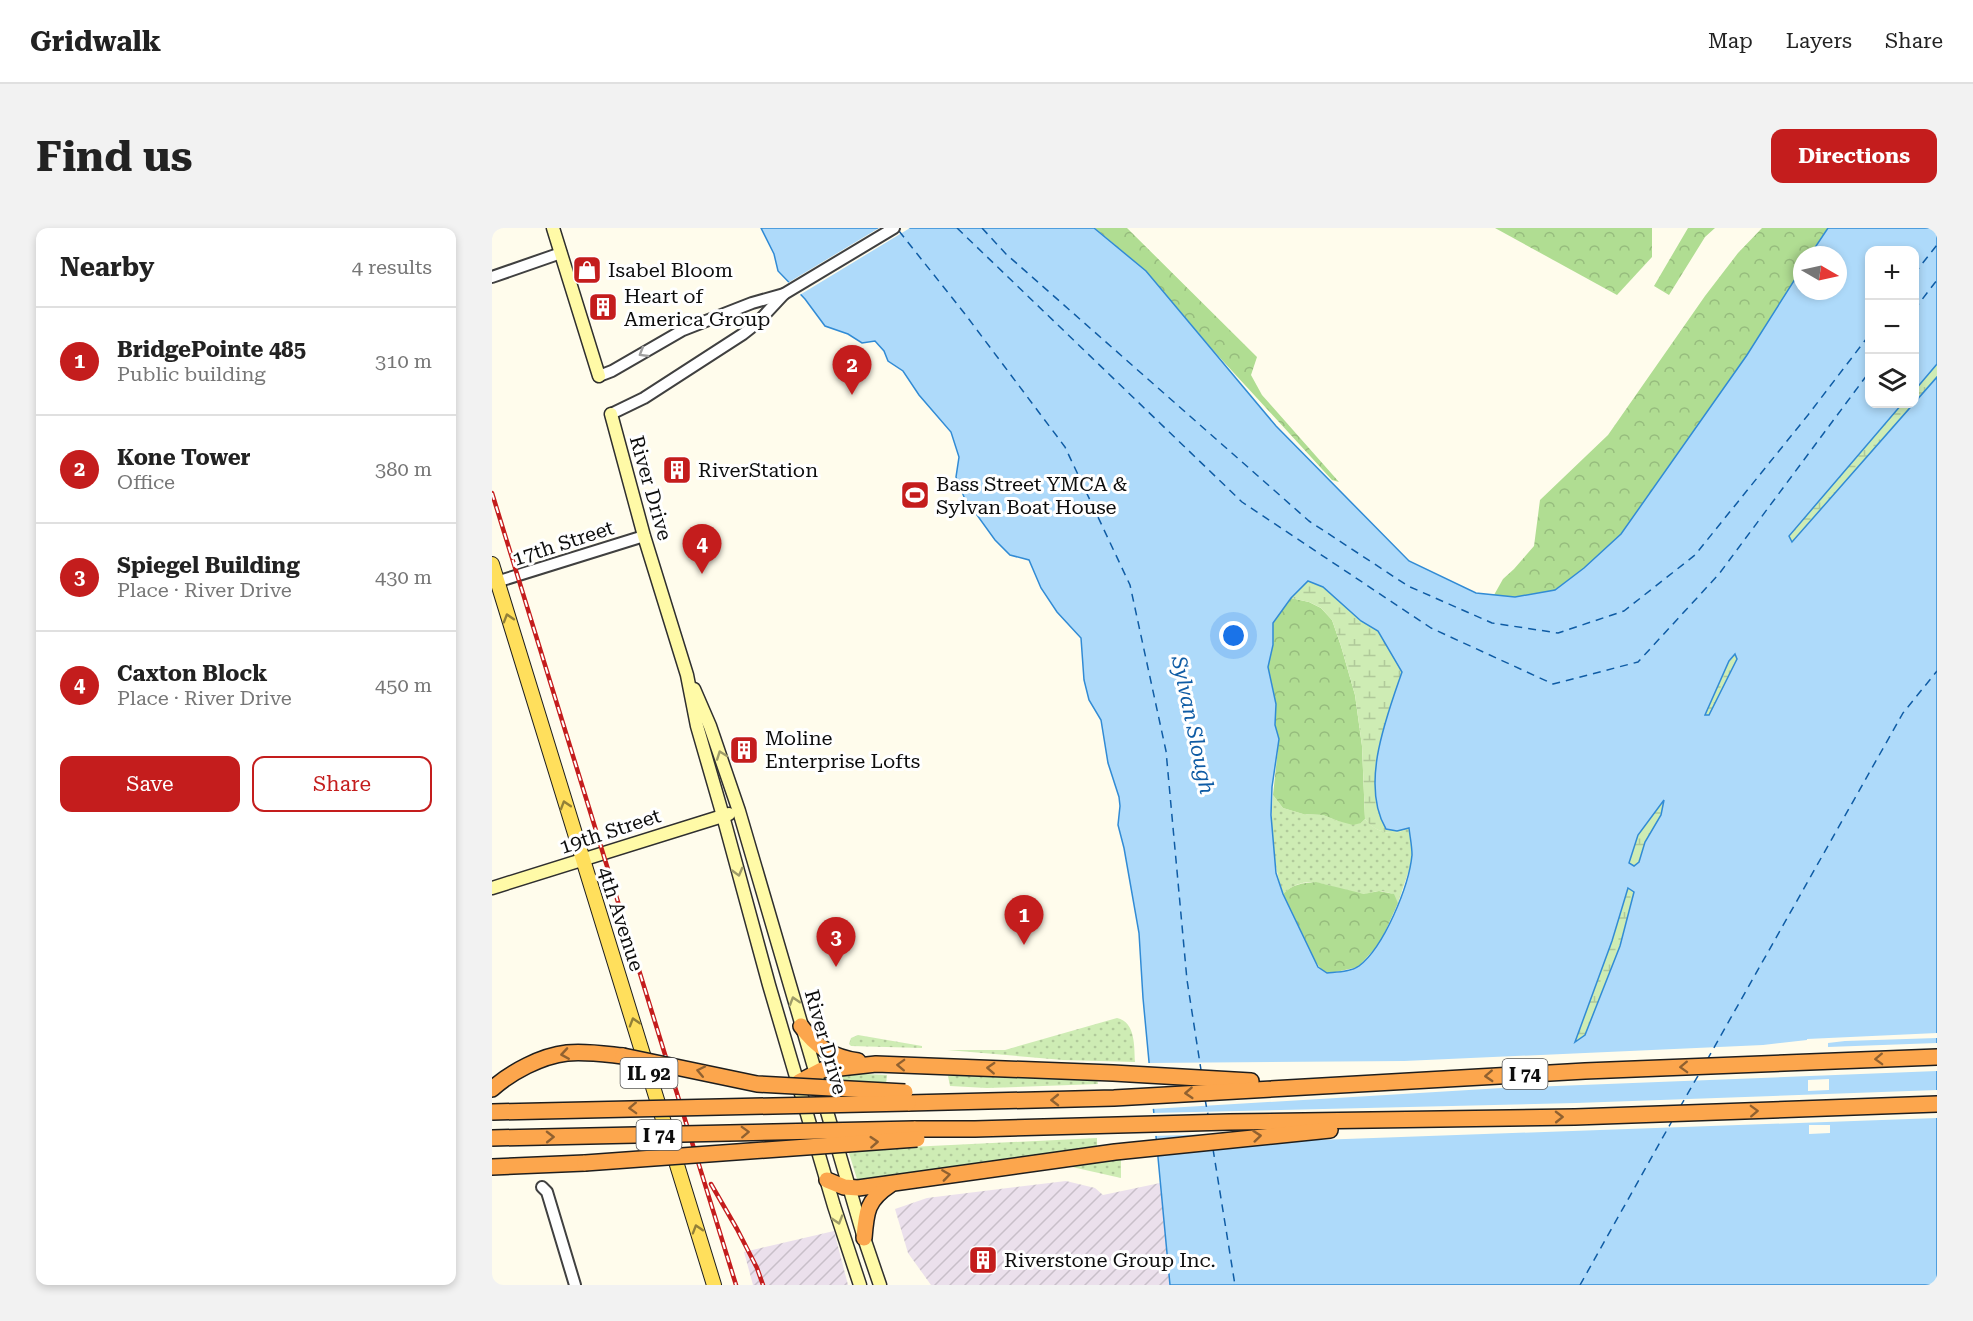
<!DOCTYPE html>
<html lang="en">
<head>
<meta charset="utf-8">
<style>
  :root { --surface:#fff; --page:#f2f2f2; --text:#222; --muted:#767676; --line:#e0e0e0; --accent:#c41d1d }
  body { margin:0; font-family:"Roboto Serif",serif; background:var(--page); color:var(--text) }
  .controls { position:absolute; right:18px; top:18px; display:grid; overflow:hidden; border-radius:12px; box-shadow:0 3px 9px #0003 }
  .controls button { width:54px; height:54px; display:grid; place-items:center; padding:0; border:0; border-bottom:2px solid var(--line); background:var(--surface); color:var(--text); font:30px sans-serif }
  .compass { position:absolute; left:1301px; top:18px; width:54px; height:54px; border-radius:50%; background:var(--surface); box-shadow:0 3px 9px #0003; rotate:99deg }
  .you { position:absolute; left:742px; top:408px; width:21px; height:21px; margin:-15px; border:4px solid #fff; border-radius:50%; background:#1a73e8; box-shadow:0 0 0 9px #1a73e833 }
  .badge { display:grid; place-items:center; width:39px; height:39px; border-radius:50%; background:var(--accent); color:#fff; font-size:20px; font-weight:700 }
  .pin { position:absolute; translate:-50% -50px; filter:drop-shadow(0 2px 3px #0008) }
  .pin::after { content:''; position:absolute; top:32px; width:21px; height:18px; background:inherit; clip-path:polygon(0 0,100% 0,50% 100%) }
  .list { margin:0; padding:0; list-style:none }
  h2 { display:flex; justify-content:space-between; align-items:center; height:78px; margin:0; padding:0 24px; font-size:26px }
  h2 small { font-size:20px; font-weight:400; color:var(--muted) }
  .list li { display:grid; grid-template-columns:39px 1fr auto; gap:18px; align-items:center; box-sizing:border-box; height:108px; padding:0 24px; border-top:2px solid var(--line) }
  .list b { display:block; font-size:22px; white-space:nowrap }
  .list p { margin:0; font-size:20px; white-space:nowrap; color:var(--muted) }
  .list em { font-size:20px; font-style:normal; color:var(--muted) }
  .actions { display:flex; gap:12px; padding:18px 24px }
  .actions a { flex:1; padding:14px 0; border:2px solid var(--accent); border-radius:12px; text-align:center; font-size:21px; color:var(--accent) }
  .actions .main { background:var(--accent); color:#fff }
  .icon { flex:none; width:33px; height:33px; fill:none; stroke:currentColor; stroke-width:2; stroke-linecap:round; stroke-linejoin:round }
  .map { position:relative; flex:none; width:1445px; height:1057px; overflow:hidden; border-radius:12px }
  header { display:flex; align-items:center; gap:36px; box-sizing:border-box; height:84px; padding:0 30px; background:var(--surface); border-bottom:2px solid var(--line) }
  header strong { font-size:28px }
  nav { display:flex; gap:33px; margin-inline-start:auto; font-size:21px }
  .intro { display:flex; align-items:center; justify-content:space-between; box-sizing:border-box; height:144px; padding:0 36px }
  h1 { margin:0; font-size:42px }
  .button { padding:15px 27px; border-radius:12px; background:var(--accent); color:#fff; font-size:21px; font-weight:700 }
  main { display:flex; gap:36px; padding:0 36px }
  aside { flex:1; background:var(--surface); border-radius:12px; box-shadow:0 3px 9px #0003 }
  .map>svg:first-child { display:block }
  .industrial { fill:url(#industrial-furrows) }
  .grass { fill:url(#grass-dots) }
  .forest { fill:url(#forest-crowns) }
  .wetland { fill:url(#wetland-marsh) }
  .water { fill:#aedafa; stroke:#318bd5; stroke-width:1.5; fill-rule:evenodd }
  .pier { fill:#fffcec }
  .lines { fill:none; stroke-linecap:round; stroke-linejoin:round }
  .ferry { stroke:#0f5ca5; stroke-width:1.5; stroke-dasharray:8 6; stroke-linecap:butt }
  .tertiary-casing { stroke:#404040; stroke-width:14 }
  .secondary-casing { stroke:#2f2f2f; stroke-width:15 }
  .primary-casing { stroke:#1e1e1e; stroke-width:16 }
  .motorway-casing { stroke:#1e1e1e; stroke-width:18 }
  .tertiary { stroke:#fff; stroke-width:10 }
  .secondary { stroke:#fffaa7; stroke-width:12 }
  .primary { stroke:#ffdf5c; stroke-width:14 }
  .motorway { stroke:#fca64d; stroke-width:15 }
  .rail-casing { stroke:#c41d1d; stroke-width:4.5 }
  .rail { stroke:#fff; stroke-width:2; stroke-dasharray:7; stroke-linecap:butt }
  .motorway-bridge-casing { stroke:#1e1e1e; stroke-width:18; stroke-linecap:butt }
  .motorway-bridge { stroke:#fca64d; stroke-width:15 }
  .oneway { stroke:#9e9e9e }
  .oneway2 { stroke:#928038 }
  .oneway3 { stroke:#9e9b69 }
  .oneway4 { stroke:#906130 }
  .labels { text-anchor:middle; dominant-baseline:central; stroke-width:6; stroke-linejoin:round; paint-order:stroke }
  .shield { fill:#fff; stroke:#565656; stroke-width:1.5 }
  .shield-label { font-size:18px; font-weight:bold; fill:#0d0d0d }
  .poi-label { font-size:20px; fill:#0d0d0d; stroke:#fff; text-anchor:start }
  .street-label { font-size:20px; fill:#0d0d0d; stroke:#fff }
  .water-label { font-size:21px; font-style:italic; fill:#0f5ca5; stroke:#fff }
</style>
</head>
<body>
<header>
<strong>Gridwalk</strong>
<nav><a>Map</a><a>Layers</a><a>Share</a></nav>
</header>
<div class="intro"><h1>Find us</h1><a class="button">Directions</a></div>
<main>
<aside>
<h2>Nearby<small>4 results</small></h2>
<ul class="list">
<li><span class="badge">1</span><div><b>BridgePointe 485</b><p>Public building</p></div><em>310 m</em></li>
<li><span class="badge">2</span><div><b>Kone Tower</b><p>Office</p></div><em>380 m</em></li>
<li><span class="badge">3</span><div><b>Spiegel Building</b><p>Place · River Drive</p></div><em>430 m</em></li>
<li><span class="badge">4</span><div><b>Caxton Block</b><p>Place · River Drive</p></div><em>450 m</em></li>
</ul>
<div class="actions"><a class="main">Save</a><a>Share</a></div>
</aside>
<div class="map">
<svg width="1445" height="1057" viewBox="0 0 1445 1057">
  <defs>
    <pattern id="industrial-furrows" width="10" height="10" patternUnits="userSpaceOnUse" patternTransform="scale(1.5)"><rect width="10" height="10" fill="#ebe0ec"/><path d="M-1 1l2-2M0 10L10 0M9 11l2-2" fill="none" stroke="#c8bfc9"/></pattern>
    <pattern id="grass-dots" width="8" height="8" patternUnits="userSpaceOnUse" patternTransform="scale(1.5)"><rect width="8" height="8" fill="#ceecb4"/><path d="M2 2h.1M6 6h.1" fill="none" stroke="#b0c99a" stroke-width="1.8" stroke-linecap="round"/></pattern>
    <pattern id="forest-crowns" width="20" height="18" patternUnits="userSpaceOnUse" patternTransform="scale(1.5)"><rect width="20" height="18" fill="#b0dd92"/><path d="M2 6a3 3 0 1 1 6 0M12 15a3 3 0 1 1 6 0" fill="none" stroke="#96bc7d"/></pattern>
    <pattern id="wetland-marsh" width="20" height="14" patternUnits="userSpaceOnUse" patternTransform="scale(1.5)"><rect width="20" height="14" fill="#ceecb4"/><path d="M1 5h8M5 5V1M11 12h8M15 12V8" fill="none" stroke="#b0c99a"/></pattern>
  </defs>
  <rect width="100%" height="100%" fill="#fffcec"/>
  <g class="industrial">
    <path d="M574,953L603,960L611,967L668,955L678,1057H439L416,1025L403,981L435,970Z"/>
    <path d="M342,1003L356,1057H261L252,1024Z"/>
  </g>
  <g class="grass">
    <path d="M781,567L791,580L811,586L831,587L846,593L869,595L873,591C884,605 903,610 917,599L920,625L918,639L906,675L901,666C897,665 892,663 887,663C882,663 878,666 873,666C843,665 818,640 791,666C781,635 778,600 781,567Z"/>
    <path d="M625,790C644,794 642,819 643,834L571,832L455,822H513Z"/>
    <path d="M366,807L430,818V820L359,818L357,816L359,810Z"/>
    <path d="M352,845L395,847L394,857L339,855L337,848Z"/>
    <path d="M477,847L605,851L606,856L495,860L458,858L456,848Z"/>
    <path d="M605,910V920L371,951H365L356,922Z"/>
    <path d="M629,931V950L580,939V937Z"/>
  </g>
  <g class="forest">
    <path d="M603,0H635L765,129L759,147L770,167L847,254L840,252L719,120L654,43Z"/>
    <path d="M1003,0H1160V29L1125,67Z"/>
    <path d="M1196,0H1223L1213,9L1177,67L1162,58Z"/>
    <path d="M1270,0H1336L1318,27H1310V40L1255,127L1129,306L1092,340L1063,362L1023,369L1002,367L1011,351L1022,341L1042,318L1048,272L1116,207L1213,68L1246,25Z"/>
    <path d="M799,370L817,374L829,380L840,392L849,418L863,467L870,518L873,591L869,595L861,597L846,593L831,587L811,586L791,580L781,567L787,511L783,497L784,476L776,439L781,417V395Z"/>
    <path d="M824,654L872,666L887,663L902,666L906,675L888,715L866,739L835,746C815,731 802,690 791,666C801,656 810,655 824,654Z"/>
  </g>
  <g class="wetland">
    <path d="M1445,136V149L1423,174V162Z"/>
    <path d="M1410,176H1421L1299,315L1297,308Z"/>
    <path d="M812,344L925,419L917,599C903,610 883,605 873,591L870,518L863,467L849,418L840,392L829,380L817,374L799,370L781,395V417L775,400Z"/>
    <path d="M1244,425L1245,431L1217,487H1212L1237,433Z"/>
    <path d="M1173,571L1169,587L1153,614L1147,634L1142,638L1136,635L1146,607Z"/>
    <path d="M1136,659L1142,663L1128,718L1093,807L1083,814L1120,713Z"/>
  </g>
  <path class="water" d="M269,0H602L654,43L784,198L917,333L984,365L1023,369L1063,362L1092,340L1129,306L1255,127L1310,40V63H1346V27H1318L1336,0H1445V136L1423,162L1422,22H1378V176H1410L1297,308L1300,314L1445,149V1057H678L651,770L647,705L632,620L626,597L628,578L627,569L616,535L609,492L597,472L592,452L589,410L565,384L549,360L537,332L518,327L503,312L472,269L464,249L467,229L459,204L427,167L411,143L396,133L392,123L383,113L370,115L356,106L333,98L313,71L286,43L282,26ZM816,353L831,359L869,393L886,403L910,444C894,490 868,557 894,601L905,603L917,600C918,609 920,618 920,627C917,658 892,719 867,738C859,744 845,744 835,745L826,739L791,666L784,645L779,587L780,559L787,511L783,497L784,476L776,439L781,417V395L799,370ZM1243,426L1245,431L1217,487H1213L1237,433ZM1172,572L1169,587L1153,614L1147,634L1142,638L1137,635L1146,607ZM1136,660L1142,664L1128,718L1093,807L1083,814L1120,713Z"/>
  <g class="pier">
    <path d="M387,0H418L306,68L294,56Z"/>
    <path d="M1445,805V810L1353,813L1336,815V819L1445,815V843L1010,860L659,881L654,835L912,833L1271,817L1315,812V811Z"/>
    <path d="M1337,851V862L1316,863V852Z"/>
    <path d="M1445,862V890L798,913L724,906L661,908L659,885L1084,875Z"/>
    <path d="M1317,897H1338V905L1317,906Z"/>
  </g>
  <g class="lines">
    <g class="ferry">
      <path d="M465,0L750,274L939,400L1061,456L1146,434L1227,346L1378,143"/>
      <path d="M490,0L514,26L817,293L916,358L1000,395L1066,405L1132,383L1203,327L1316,187L1378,106"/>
      <path d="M407,3L473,86L573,219L638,357L674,523L695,752L709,842"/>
      <path d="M1422,46L1445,17"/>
      <path d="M1422,82L1445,52"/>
      <path d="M1215,832L1411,485L1445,443"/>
      <path d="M713,871L716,887"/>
      <path d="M1188,879L1207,846"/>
      <path d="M721,921L743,1057"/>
      <path d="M1088,1057L1180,893"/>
    </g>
    <g class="tertiary-casing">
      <g id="tertiary">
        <path d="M0,49L69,25"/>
        <path d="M107,148L120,143L191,102L260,75L292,66L402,0"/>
        <path d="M119,186L152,170L251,106L265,95L292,66"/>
        <path d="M1,355L152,308"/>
        <path d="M50,959L55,964L83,1057"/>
      </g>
    </g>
    <g class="secondary-casing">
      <g id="secondary">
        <path d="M61,0L107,148"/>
        <path d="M119,186L152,308L195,447L205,498L231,588L277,757L342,978L368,1057"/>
        <path d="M202,461L218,498L247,583L372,1010L388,1057"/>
        <path d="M0,660L237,586"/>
      </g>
    </g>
    <g class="primary-casing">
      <path id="primary" d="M0,336L222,1057"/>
    </g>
    <g class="motorway-casing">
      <g id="motorway">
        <path d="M309,798C324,819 340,829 366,833"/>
        <path d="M307,854L330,842L384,836L621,845L759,853"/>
        <path d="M0,861C19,844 49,828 75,825C93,823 112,826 131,828"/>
        <path d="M416,875L622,870L1093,843L1445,829"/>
        <path d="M422,901H483L737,894L1083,889L1445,876"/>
        <path d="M0,939L93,935"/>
        <path d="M335,952L352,959L366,960L623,924L838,902"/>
        <path d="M372,1010C374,984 375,972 398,957"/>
      </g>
    </g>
    <use href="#tertiary" class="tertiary"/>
    <use href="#secondary" class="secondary"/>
    <use href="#primary" class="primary"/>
    <use href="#motorway" class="motorway"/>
    <g class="rail-casing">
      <g id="rail">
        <path d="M0,265L244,1057"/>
        <path d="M219,956L245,1001L265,1040L271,1057"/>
      </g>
    </g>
    <use href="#rail" class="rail"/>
    <g class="motorway-bridge-casing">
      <g id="motorway-bridge">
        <path d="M131,828L265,856L413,864"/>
        <path d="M0,884L416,875"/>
        <path d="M0,910L422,901"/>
        <path d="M93,935L425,911"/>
      </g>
    </g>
    <use href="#motorway-bridge" class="motorway-bridge"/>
  </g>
  <defs><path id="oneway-chevron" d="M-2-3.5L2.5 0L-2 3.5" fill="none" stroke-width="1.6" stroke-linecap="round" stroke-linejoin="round" transform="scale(1.5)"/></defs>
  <use class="oneway" href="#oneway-chevron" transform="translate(151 125) rotate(149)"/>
  <g class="oneway2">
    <use href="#oneway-chevron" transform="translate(16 390) rotate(-107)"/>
    <use href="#oneway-chevron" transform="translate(73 577) rotate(-107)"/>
    <use href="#oneway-chevron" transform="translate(142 794) rotate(-107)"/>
    <use href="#oneway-chevron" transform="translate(205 1001) rotate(-107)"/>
  </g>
  <g class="oneway3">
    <use href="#oneway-chevron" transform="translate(229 527) rotate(-110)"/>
    <use href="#oneway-chevron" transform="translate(246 644) rotate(75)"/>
    <use href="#oneway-chevron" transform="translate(302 773) rotate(-107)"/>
    <use href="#oneway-chevron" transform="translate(346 992) rotate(73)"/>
  </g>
  <g class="oneway4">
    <use href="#oneway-chevron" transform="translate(73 826) rotate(171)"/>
    <use href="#oneway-chevron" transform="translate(1387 831) rotate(178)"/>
    <use href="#oneway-chevron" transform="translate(409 837) rotate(-178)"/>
    <use href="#oneway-chevron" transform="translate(1192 839) rotate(178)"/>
    <use href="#oneway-chevron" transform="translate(499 840) rotate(-177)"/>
    <use href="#oneway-chevron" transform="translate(209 843) rotate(-168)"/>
    <use href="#oneway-chevron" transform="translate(997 848) rotate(177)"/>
    <use href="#oneway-chevron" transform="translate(697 865) rotate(176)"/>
    <use href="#oneway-chevron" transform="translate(563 872) rotate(179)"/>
    <use href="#oneway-chevron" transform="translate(141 880) rotate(178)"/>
    <use href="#oneway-chevron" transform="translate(1262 883) rotate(-2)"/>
    <use href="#oneway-chevron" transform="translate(1067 889) rotate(-1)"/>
    <use href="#oneway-chevron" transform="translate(253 904) rotate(-2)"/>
    <use href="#oneway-chevron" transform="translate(765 908) rotate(-6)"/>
    <use href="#oneway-chevron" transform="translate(58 909) rotate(-1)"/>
    <use href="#oneway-chevron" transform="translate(382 914) rotate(-4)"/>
    <use href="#oneway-chevron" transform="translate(454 947) rotate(-8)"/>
  </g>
  <defs>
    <g id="shop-square" transform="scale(1.5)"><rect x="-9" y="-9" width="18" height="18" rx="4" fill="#c41d1d" stroke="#fff"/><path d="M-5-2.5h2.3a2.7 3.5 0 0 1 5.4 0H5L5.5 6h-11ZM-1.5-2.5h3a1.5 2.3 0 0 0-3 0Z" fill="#fff"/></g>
    <g id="building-square" transform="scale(1.5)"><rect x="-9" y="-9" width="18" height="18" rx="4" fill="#c41d1d" stroke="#fff"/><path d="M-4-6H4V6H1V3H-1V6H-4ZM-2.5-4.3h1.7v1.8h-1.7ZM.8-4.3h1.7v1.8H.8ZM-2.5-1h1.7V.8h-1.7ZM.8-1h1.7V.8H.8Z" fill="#fff"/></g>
    <g id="stadium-square" transform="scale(1.5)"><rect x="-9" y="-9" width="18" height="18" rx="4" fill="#c41d1d" stroke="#fff"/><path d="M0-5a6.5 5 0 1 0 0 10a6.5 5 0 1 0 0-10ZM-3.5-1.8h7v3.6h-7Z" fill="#fff"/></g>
  </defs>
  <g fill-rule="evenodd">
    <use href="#shop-square" x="95" y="42"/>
    <use href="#building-square" x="111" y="79"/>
    <use href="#building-square" x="185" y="242"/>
    <use href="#stadium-square" x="423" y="267"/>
    <use href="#building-square" x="252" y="522"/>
    <use href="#building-square" x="491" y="1032"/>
  </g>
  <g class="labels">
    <g class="shield">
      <rect x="128.5" y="830" width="57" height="30" rx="4.5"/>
      <rect x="1010.5" y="831" width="45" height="30" rx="4.5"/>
      <rect x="144.5" y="892" width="45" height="30" rx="4.5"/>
    </g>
    <g class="shield-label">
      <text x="157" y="845">IL 92</text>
      <text x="1033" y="846">I 74</text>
      <text x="167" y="907">I 74</text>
    </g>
    <g class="poi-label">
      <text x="116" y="42">Isabel Bloom</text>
      <text x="132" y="68">Heart of<tspan x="132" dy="23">America Group</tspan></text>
      <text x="206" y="242">RiverStation</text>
      <text x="444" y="256">Bass Street YMCA &amp;<tspan x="444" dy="23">Sylvan Boat House</tspan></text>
      <text x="273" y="510">Moline<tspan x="273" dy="23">Enterprise Lofts</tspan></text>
      <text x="512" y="1032">Riverstone Group Inc.</text>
    </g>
    <g class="street-label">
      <text transform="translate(159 260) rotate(74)">River Drive</text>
      <text transform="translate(71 315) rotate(-18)">17th Street</text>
      <text transform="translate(118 603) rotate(-18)">19th Street</text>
      <text transform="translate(129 691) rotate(72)">4th Avenue</text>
      <text transform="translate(334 814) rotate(74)">River Drive</text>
    </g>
    <g class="water-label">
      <text transform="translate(701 497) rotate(78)">Sylvan Slough</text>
    </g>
  </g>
</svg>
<div class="controls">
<button>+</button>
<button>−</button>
<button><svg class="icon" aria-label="layers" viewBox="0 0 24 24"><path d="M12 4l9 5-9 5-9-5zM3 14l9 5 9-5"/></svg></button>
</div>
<svg class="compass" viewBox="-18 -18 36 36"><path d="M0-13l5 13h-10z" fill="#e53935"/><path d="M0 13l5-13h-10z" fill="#767676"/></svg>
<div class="you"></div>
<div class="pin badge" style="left:532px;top:717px">1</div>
<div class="pin badge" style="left:360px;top:167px">2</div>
<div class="pin badge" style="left:344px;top:739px">3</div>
<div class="pin badge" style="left:210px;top:346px">4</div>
</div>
</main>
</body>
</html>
